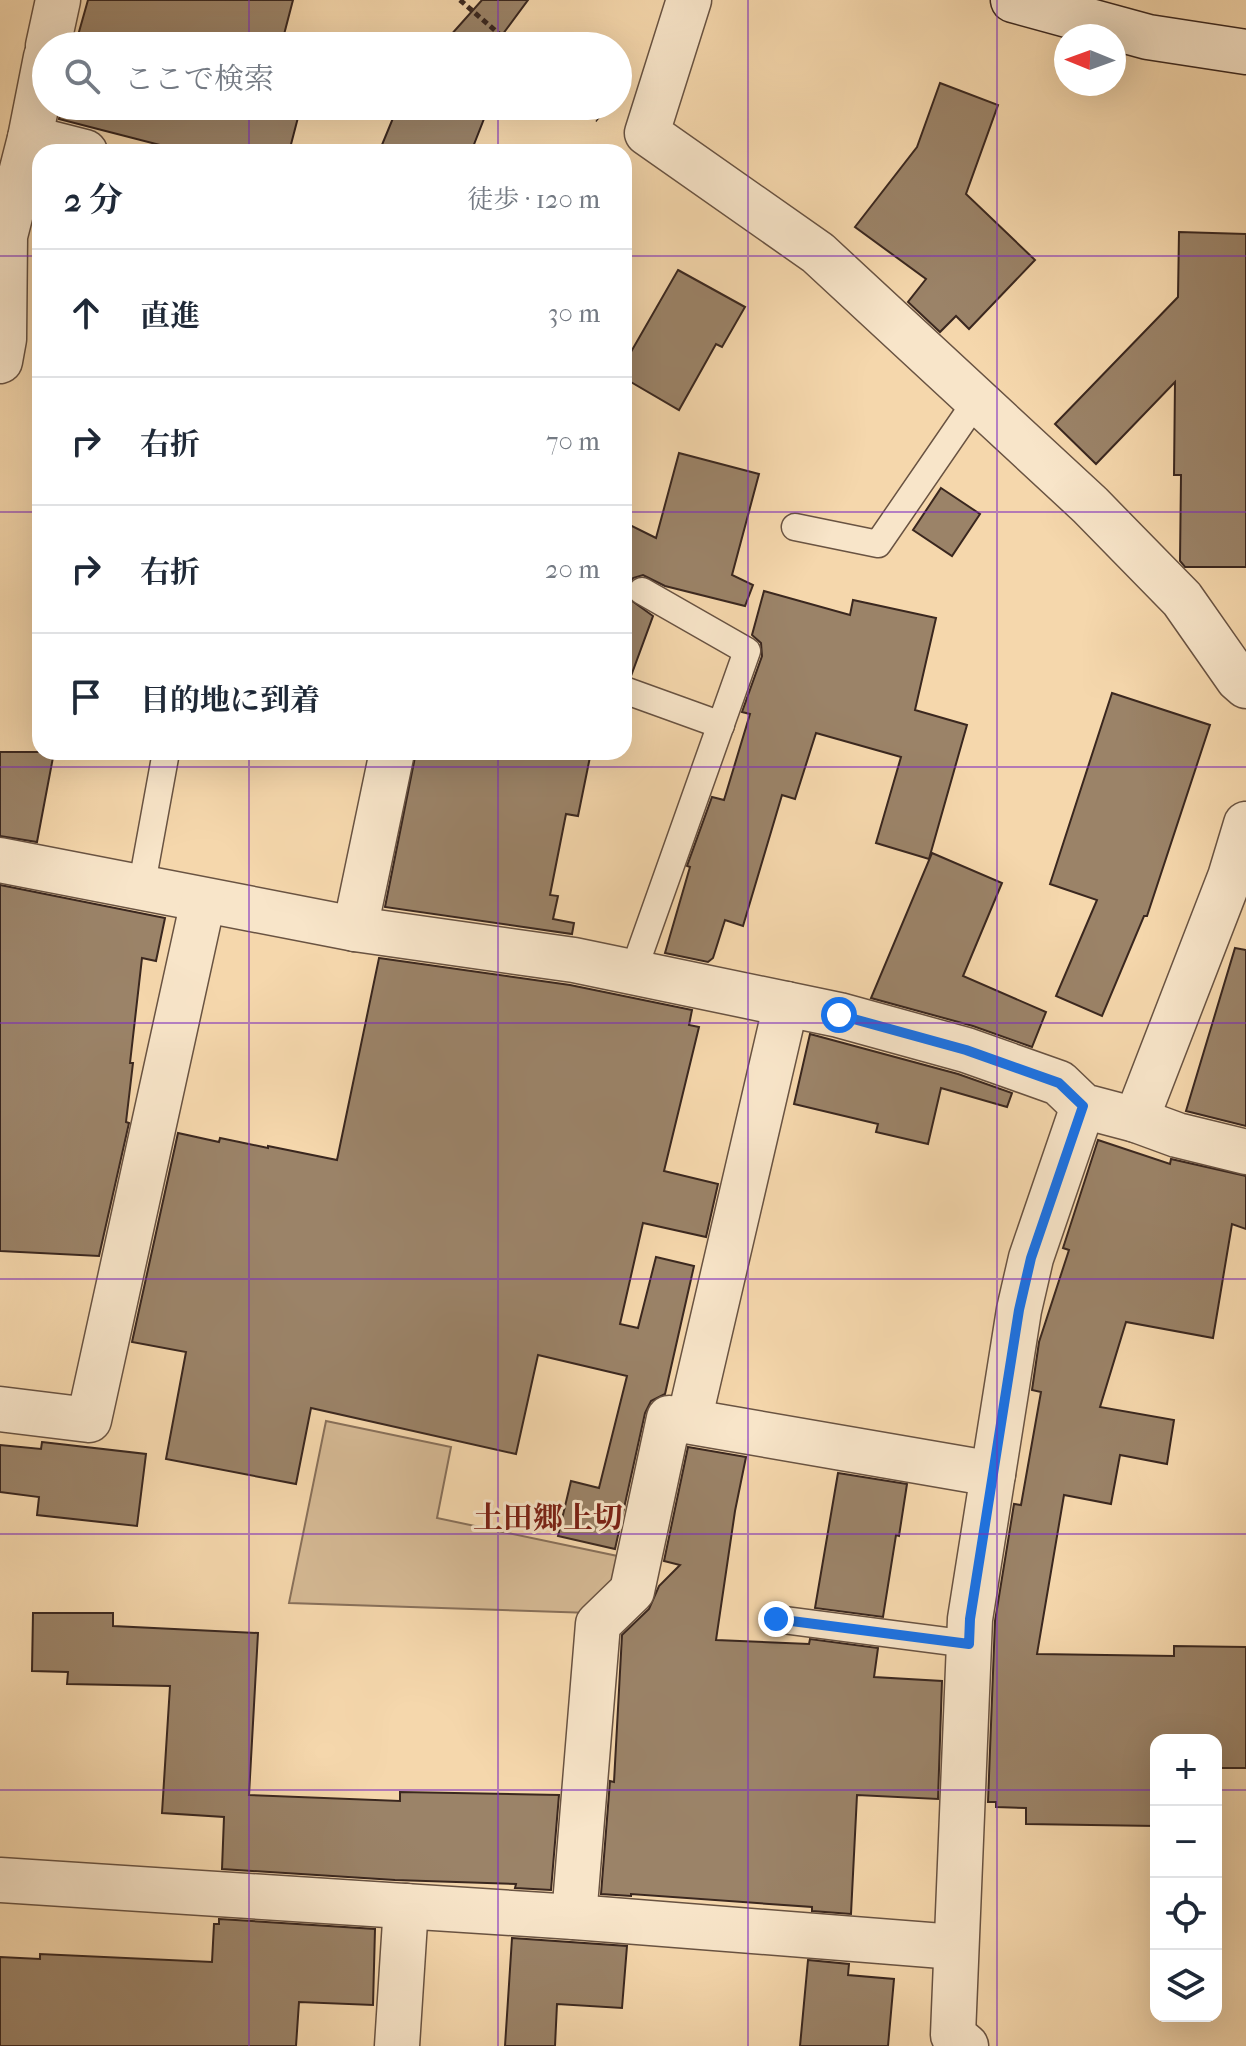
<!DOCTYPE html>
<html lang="ja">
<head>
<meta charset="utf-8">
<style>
  :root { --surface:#fff; --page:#f2f2f3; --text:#1f2937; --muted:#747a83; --line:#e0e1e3 }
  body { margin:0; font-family:"IM FELL French Canon","Noto Serif JP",serif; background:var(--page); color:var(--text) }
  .controls { position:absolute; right:24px; bottom:24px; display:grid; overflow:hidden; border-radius:16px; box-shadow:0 8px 32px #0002 }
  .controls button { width:72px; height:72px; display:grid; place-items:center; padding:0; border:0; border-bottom:2px solid var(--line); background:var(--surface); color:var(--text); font:40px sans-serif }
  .compass { position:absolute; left:1054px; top:24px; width:72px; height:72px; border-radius:50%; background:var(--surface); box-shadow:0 8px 32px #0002; rotate:271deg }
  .stop { position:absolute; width:24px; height:24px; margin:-18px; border:6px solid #1a73e8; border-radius:50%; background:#fff }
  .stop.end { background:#1a73e8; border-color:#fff; box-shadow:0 2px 8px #0008 }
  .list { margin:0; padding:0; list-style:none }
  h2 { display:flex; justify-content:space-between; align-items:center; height:104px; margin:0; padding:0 32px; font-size:34px }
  h2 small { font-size:26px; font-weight:400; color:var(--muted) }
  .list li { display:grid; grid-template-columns:52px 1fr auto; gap:24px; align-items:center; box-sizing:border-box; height:128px; padding:0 32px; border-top:2px solid var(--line) }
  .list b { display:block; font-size:30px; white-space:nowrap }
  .list em { font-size:26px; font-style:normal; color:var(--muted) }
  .icon { flex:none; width:44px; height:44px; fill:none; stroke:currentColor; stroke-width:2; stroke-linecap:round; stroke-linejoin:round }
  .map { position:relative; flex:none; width:1246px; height:2046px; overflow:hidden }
  .search { position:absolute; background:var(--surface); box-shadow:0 8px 32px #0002; left:32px; top:32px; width:600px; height:88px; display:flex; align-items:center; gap:20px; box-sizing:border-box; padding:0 28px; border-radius:44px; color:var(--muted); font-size:30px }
  .panel { position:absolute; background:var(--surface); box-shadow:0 8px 32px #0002; left:32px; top:144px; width:600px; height:616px; border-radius:24px }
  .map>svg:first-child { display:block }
  .green { fill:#d5b994; stroke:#88705a; stroke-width:2 }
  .building { fill:#9b8368; stroke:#3a271f; stroke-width:2 }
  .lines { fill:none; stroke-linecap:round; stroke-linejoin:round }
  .lane-casing { stroke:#695342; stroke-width:29 }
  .street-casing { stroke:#695342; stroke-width:47 }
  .secondary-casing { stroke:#3a271f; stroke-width:47 }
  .path { stroke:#3a271f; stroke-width:5; stroke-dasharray:6 4; stroke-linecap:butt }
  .lane { stroke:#f8e5c9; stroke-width:26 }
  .street { stroke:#f8e5c9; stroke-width:44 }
  .secondary { stroke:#f8e5c9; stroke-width:44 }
  .route { stroke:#1a73e8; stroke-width:10 }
  .grid { fill:none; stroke:#7b2cbf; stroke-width:2; stroke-opacity:0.55 }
  .labels { text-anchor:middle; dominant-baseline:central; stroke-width:6; stroke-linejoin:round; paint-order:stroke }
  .quarter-label { font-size:30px; font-weight:bold; fill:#7a1f14; stroke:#f8e5c9 }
</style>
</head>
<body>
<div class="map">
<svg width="1246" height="2046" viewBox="0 0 1246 2046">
  <rect width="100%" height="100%" fill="#f5d7ac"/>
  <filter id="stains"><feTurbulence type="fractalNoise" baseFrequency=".0025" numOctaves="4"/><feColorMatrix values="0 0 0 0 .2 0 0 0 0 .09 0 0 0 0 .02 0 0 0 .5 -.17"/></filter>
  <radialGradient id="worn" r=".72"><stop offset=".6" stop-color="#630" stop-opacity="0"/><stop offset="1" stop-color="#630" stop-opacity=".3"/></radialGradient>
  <path class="green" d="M326,1421L451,1447L437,1518L627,1558L591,1613L289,1603Z"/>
  <g class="building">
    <path d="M88,0H293L281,46H75Z"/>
    <path d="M482,0H528L494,46H441Z"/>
    <path d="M940,83L998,105L966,194L1035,260L969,329L956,316L940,332L908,302L926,279L855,227L917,147Z"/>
    <path d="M62,106H301L289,152H187L59,119Z"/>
    <path d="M398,106H489L471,152H379Z"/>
    <path d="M1179,232L1246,234V567H1185L1180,561L1181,475H1174L1175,382L1096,464L1055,424L1178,297Z"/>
    <path d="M678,270L745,307L722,347L716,344L679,410L624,378V364Z"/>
    <path d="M679,453L759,474L732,575L753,585L745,606L665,586L643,575L633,578L626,590L628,598L653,616L631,676L624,674V522L656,538Z"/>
    <path d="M941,488L980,514L952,556L913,530Z"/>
    <path d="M764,591L850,615L853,600L936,618L915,710L967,725L929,859L876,843L901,757L816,733L795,799L782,795L743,926L725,920L713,958L708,962L665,953L690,867L687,866L712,797L724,800L750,714L742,712L762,656L761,643L752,635Z"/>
    <path d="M1112,693L1210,725L1147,916H1144L1102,1016L1056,996L1097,900L1050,884Z"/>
    <path d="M0,752H54L37,842L0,836Z"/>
    <path d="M416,752H591L578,816L566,814L550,895L558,896L553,919L574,923L572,934L385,907Z"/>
    <path d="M932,853L1002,883L963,976L1046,1012L1032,1047L973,1026L871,998Z"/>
    <path d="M0,885L165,918L156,961L142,958L130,1063H133L126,1122L129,1123L99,1256L0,1251Z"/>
    <path d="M1235,948L1246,950V1126L1186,1111Z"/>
    <path d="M379,958L570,985L692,1010L689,1025L699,1027L664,1171L718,1184L706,1237L643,1223L620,1324L638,1328L656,1257L694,1266L665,1394L651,1401L645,1413L615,1549L558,1536L571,1481L599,1488L627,1376L538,1355L516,1454L311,1408L296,1484L166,1459L186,1352L132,1342L178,1133L219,1142L220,1138L268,1148V1146L337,1160Z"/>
    <path d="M810,1034L958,1074L1012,1093L1007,1107L941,1088L928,1144L876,1132L878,1124L794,1104Z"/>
    <path d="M1098,1140L1170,1164L1171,1159L1246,1176V1229L1232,1224L1213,1338L1126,1322L1100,1407L1174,1420L1167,1464L1120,1455L1111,1504L1064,1495L1037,1654L1174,1656V1646L1246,1647V1768H1216V1740H1156V1826L1026,1824V1808L996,1807V1802H988L995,1621L1014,1504L1021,1505L1041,1392L1032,1390L1039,1342L1069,1250L1063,1248Z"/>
    <path d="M42,1442L146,1454L137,1526L37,1515L39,1497L0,1492V1445L41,1449Z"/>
    <path d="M688,1447L746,1457L735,1511L716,1640L809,1644L810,1639L878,1648L874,1677L942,1681L938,1799L857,1795L851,1914L812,1911V1907L631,1894V1896L601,1894L610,1781L614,1782L622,1635L649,1609L659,1586L680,1565L664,1561Z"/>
    <path d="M838,1473L907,1484L899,1536L896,1535L883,1617L815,1608Z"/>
    <path d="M33,1613H113V1626L258,1633L249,1795L400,1801V1792L559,1795L551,1890L515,1888L516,1884L395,1880L222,1869L224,1817L162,1813L170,1686L67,1684L68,1672L32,1671Z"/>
    <path d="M219,1919L375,1929L373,2005L299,2002L296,2046H0V1957L40,1959V1954L212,1962L214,1924H219Z"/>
    <path d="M512,1938L627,1946L622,2008L557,2004L555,2046H505Z"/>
    <path d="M808,1960L849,1964L848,1975L894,1979L888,2046H800Z"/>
  </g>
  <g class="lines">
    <g class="lane-casing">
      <g id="lane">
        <path d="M795,527L878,544L977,400"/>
        <path d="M624,690L721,725"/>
        <path d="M141,889L166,752"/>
        <path d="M633,972L747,651L642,591"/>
        <path d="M776,1619L969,1644"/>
      </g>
    </g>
    <g class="street-casing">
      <g id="street">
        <path d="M689,0L647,133L818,253L1090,505L1182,599L1238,679L1246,686"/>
        <path d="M48,46L58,0"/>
        <path d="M30,138L85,152"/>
        <path d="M0,361L4,339L5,236L30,138L46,57"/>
        <path d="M0,860L355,929L574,960L839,1015L966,1050L1059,1083L1083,1106L1136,1120L1177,1135L1246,1152"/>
        <path d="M355,929L392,752"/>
        <path d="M1136,1120L1230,877L1246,824"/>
        <path d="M0,1409L89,1420L203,901"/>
        <path d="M689,1421L786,1004"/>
        <path d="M0,1880L574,1917L955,1947"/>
        <path d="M574,1917L598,1624L632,1591L669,1418L993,1474"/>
        <path d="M397,2046L406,1906"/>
        <path d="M966,2046L953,2035L970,1619L1019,1310L1031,1258L1083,1106"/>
      </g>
    </g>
    <g class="secondary-casing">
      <path id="secondary" d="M1013,0L1148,37L1246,52"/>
    </g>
    <g class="path">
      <path d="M460,0L513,46"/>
      <path d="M582,106L598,120"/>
    </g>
    <use href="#lane" class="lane"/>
    <use href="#street" class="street"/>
    <use href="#secondary" class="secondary"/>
  </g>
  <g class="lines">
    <path class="route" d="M776,1619L969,1644L970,1619L1019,1310L1031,1258L1083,1106L1059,1083L966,1050L839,1015"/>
  </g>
  <path class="grid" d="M249,0V46M498,0V46M748,0V2046M997,0V2046M249,106V152M498,106V152M0,256H40M624,256H1246M0,512H40M624,512H1246M249,752V2046M498,752V2046M0,767H1246M0,1023H1246M0,1279H1246M0,1534H1246M0,1790H1156M1216,1790H1246"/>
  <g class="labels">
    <g class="quarter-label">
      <text x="548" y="1518">土田郷上切</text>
    </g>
  </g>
  <rect width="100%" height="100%" filter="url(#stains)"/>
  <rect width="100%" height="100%" fill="url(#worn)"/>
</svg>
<div class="controls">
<button>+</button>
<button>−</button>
<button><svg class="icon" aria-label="locate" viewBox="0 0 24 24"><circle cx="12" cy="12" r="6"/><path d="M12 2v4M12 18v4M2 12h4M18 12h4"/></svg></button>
<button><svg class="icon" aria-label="layers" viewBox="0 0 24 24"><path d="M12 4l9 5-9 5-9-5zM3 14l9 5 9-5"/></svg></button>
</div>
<svg class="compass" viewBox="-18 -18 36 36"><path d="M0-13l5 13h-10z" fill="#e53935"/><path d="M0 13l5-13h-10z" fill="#747a83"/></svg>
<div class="stop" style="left:839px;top:1015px"></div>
<div class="stop end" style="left:776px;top:1619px"></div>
<div class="search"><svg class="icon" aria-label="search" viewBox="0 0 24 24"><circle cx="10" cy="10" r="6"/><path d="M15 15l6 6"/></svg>ここで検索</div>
<section class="panel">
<h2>2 分<small>徒歩 · 120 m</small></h2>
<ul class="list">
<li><svg class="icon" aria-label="ahead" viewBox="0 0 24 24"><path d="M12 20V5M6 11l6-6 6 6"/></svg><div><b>直進</b></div><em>30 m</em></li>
<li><svg class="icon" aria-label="right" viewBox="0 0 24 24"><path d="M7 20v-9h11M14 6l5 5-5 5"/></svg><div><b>右折</b></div><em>70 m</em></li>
<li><svg class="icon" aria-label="right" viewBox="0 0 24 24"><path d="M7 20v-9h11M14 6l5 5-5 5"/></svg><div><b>右折</b></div><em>20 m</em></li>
<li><svg class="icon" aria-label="arrive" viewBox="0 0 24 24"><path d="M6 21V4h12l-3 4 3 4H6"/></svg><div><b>目的地に到着</b></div></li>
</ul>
</section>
</div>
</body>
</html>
